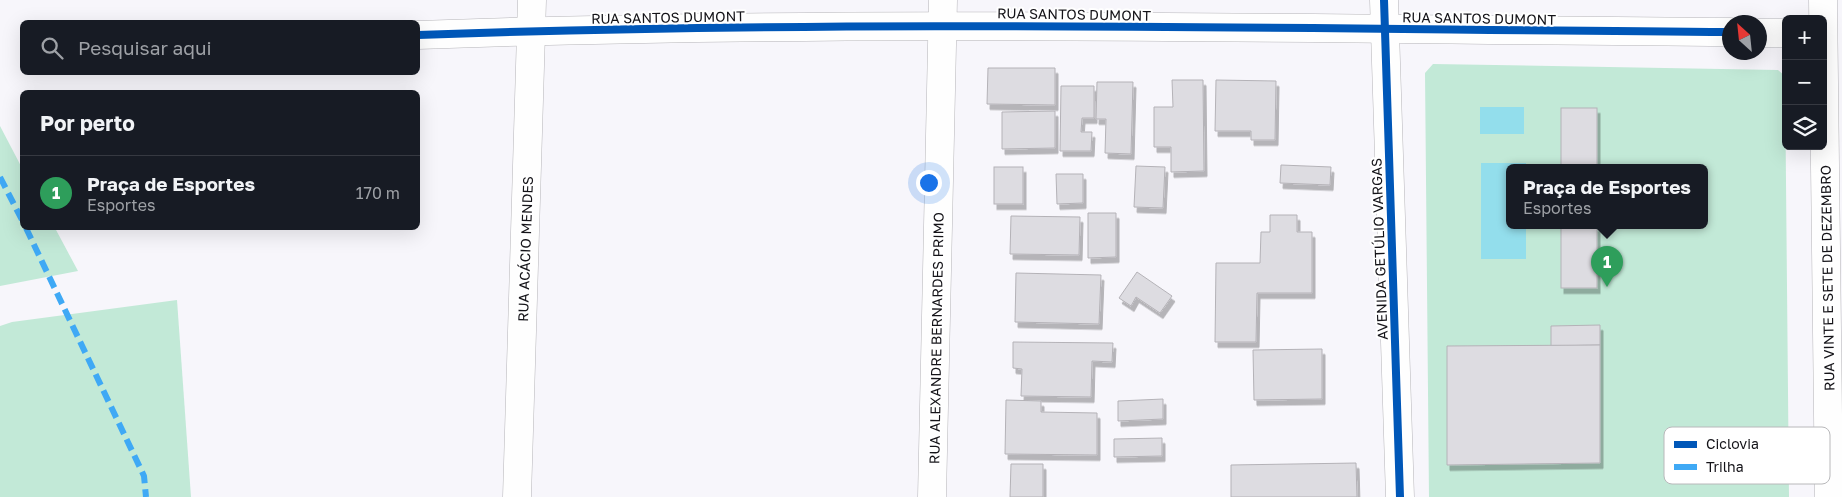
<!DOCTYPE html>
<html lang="pt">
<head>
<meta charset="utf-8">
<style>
  :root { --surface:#171b24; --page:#20242c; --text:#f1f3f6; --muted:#9ea1a6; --line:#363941; --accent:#b1b2b6 }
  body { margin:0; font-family:"Golos Text",sans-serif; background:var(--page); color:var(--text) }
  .controls { position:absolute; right:15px; top:15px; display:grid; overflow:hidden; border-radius:8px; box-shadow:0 5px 20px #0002 }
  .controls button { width:45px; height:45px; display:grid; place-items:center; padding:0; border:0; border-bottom:1px solid var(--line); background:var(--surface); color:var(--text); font:25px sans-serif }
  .compass { position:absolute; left:1722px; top:15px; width:45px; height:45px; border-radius:50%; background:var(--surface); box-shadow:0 5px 20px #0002; rotate:333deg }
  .you { position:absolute; left:928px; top:182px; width:18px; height:18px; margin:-12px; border:4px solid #fff; border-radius:50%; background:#1a73e8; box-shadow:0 0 0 8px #1a73e833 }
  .badge { display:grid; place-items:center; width:32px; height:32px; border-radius:50%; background:var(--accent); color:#fff; font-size:16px; font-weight:700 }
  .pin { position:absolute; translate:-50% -41px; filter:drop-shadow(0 1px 2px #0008) }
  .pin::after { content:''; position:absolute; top:26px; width:18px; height:15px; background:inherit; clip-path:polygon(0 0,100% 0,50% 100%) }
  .popup { position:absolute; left:1506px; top:164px; width:202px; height:65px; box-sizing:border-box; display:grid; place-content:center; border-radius:8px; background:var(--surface); filter:drop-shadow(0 1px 4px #0005); font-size:16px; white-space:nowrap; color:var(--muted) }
  .popup b { font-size:19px; color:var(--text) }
  .popup::after { content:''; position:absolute; left:50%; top:100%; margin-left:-10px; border:10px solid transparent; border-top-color:var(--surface) }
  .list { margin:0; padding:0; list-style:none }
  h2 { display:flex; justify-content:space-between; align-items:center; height:65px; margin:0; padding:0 20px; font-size:21px }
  h2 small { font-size:16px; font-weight:400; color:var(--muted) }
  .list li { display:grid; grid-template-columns:32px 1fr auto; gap:15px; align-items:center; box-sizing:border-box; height:75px; padding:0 20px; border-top:1px solid var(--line) }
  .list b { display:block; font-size:19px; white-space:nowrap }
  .list p { margin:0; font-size:16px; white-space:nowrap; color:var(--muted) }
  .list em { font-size:16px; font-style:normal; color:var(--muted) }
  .icon { flex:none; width:28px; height:28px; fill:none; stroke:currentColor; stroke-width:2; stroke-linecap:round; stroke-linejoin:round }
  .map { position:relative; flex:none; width:1842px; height:497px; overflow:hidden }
  .search { position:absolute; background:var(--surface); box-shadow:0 5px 20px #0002; left:20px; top:20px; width:400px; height:55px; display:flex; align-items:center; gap:12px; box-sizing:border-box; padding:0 18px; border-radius:8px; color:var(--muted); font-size:19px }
  .panel { position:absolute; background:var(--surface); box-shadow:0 5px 20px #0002; left:20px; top:90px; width:400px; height:140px; border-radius:8px }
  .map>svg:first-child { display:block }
  .green { fill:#c2e9d7; fill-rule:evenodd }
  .water { fill:#93deec }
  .building { fill:#dddce1; stroke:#b4b2b7; filter:url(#shadow) }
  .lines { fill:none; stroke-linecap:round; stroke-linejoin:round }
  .minor-casing { stroke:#b6b5b9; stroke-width:29 }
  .minor { stroke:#fefefe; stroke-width:28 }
  .quiet { stroke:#3fa9f5; stroke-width:6; stroke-dasharray:12 6; stroke-linecap:butt }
  .cycleway-casing { stroke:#fff; stroke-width:11 }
  .cycleway { stroke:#0057b8; stroke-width:8 }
  .labels { text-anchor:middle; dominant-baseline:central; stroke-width:4; stroke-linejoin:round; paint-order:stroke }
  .street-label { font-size:14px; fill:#141318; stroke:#fff }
  .key { fill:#fff; stroke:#b8b8ba; stroke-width:1 }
  .key-label { font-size:14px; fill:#141318 }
</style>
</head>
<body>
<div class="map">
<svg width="1842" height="497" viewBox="0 0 1842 497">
  <defs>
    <filter id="shadow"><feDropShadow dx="3" dy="5.5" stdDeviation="0" flood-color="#0004"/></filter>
  </defs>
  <rect width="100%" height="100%" fill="#f7f6fb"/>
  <g class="green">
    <path d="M1433,64L1778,70L1785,76L1789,497H1429L1425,73ZM1510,168H1704V226H1510Z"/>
    <path d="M0,126L22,168V228H55L78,271L0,286Z"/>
    <path d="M177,300L191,497H0V326L12,322Z"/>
  </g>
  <g class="water">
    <rect x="1480" y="107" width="44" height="27"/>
    <path d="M1481,163H1526V168H1510V226H1526V259H1481Z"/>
  </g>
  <g class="building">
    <path d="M988,68H1055V105L987,104Z"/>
    <path d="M1172,80H1203L1204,171L1171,172V147H1154V107H1173Z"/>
    <path d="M1216,80L1276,81L1275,140H1251V131H1215Z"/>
    <path d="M1097,82H1133L1131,154L1105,153L1106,119H1096Z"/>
    <path d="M1061,86H1094V118H1082L1081,132H1092L1091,151H1060Z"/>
    <rect x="1561" y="108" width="36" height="60"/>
    <path d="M1055,111V148L1002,149V112Z"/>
    <path d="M1281,165L1331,167L1330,185L1280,183Z"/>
    <path d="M1136,166L1165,167L1163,208L1134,207Z"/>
    <rect x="994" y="167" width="29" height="37"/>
    <path d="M1056,174H1083V203L1057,204Z"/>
    <path d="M1088,213H1116V257L1088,258Z"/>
    <path d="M1270,215H1297V232H1312V293H1257L1256,342H1215L1216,263H1260L1261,232H1270Z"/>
    <path d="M1011,216L1080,217L1079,255L1010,254Z"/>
    <rect x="1561" y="226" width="36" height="62"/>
    <path d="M1137,272L1172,296L1160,313L1136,297L1131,306L1119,298Z"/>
    <path d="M1016,273L1101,275L1099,324L1015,322Z"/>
    <path d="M1600,325V345L1551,346V326Z"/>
    <path d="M1013,342L1113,343L1112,362L1092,361L1091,397L1021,396L1022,369L1013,368Z"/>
    <path d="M1600,345V463L1447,465V346Z"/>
    <path d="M1322,349V399L1254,400L1253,350Z"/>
    <path d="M1163,399V419L1118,421V401Z"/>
    <path d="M1006,400L1041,401V412L1097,413V455L1005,454Z"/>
    <path d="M1162,438V456L1114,457V439Z"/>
    <path d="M1356,463L1357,497H1231V465Z"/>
    <path d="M1011,464H1043V497H1010Z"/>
  </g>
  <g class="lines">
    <g class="minor-casing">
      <g id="minor">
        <path d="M1384,0L1400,497"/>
        <path d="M1823,0L1829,497"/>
        <path d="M1760,33H1786"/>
        <path d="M418,35C855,19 1292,29 1730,32"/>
        <path d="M517,497L532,0"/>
        <path d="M932,497L943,0"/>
      </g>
    </g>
    <use href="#minor" class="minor"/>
    <g class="quiet">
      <path d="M0,177L22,220"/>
      <path d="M26,228L144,476L146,497"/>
    </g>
    <g class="cycleway-casing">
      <g id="cycleway">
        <path d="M1384,0L1400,497"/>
        <path d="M418,35C855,19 1292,29 1730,32"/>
      </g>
    </g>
    <use href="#cycleway" class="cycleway"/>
  </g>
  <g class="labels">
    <g class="street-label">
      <text transform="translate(1074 14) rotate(1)">RUA SANTOS DUMONT</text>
      <text transform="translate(668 17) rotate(-1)">RUA SANTOS DUMONT</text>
      <text transform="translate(1479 18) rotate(1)">RUA SANTOS DUMONT</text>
      <text transform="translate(525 249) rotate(-88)">RUA ACÁCIO MENDES</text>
      <text transform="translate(1379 249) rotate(-92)">AVENIDA GETÚLIO VARGAS</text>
      <text transform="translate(1827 278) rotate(-91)">RUA VINTE E SETE DE DEZEMBRO</text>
      <text transform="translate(936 338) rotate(-89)">RUA ALEXANDRE BERNARDES PRIMO</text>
    </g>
  </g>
  <rect x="1664" y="427" width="166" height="57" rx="8" class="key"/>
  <rect x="1674" y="441" width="23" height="7" fill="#0057b8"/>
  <rect x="1674" y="464" width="23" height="6" fill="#3fa9f5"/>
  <g class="key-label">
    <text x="1706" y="449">Ciclovia</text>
    <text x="1706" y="472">Trilha</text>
  </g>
</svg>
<div class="controls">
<button>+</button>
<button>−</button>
<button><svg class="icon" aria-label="layers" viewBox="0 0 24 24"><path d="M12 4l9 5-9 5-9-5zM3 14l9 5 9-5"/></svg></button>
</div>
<svg class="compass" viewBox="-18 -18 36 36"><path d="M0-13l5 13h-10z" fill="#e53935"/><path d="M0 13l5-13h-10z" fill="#9ea1a6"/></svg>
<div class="you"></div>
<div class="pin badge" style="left:1607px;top:287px;background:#2e9e5b">1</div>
<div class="popup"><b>Praça de Esportes</b>Esportes</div>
<div class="search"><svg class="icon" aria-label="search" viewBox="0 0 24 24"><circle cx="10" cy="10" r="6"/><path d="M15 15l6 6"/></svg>Pesquisar aqui</div>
<section class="panel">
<h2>Por perto<small></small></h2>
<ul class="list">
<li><span class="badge" style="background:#2e9e5b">1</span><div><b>Praça de Esportes</b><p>Esportes</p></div><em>170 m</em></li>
</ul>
</section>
</div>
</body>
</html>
